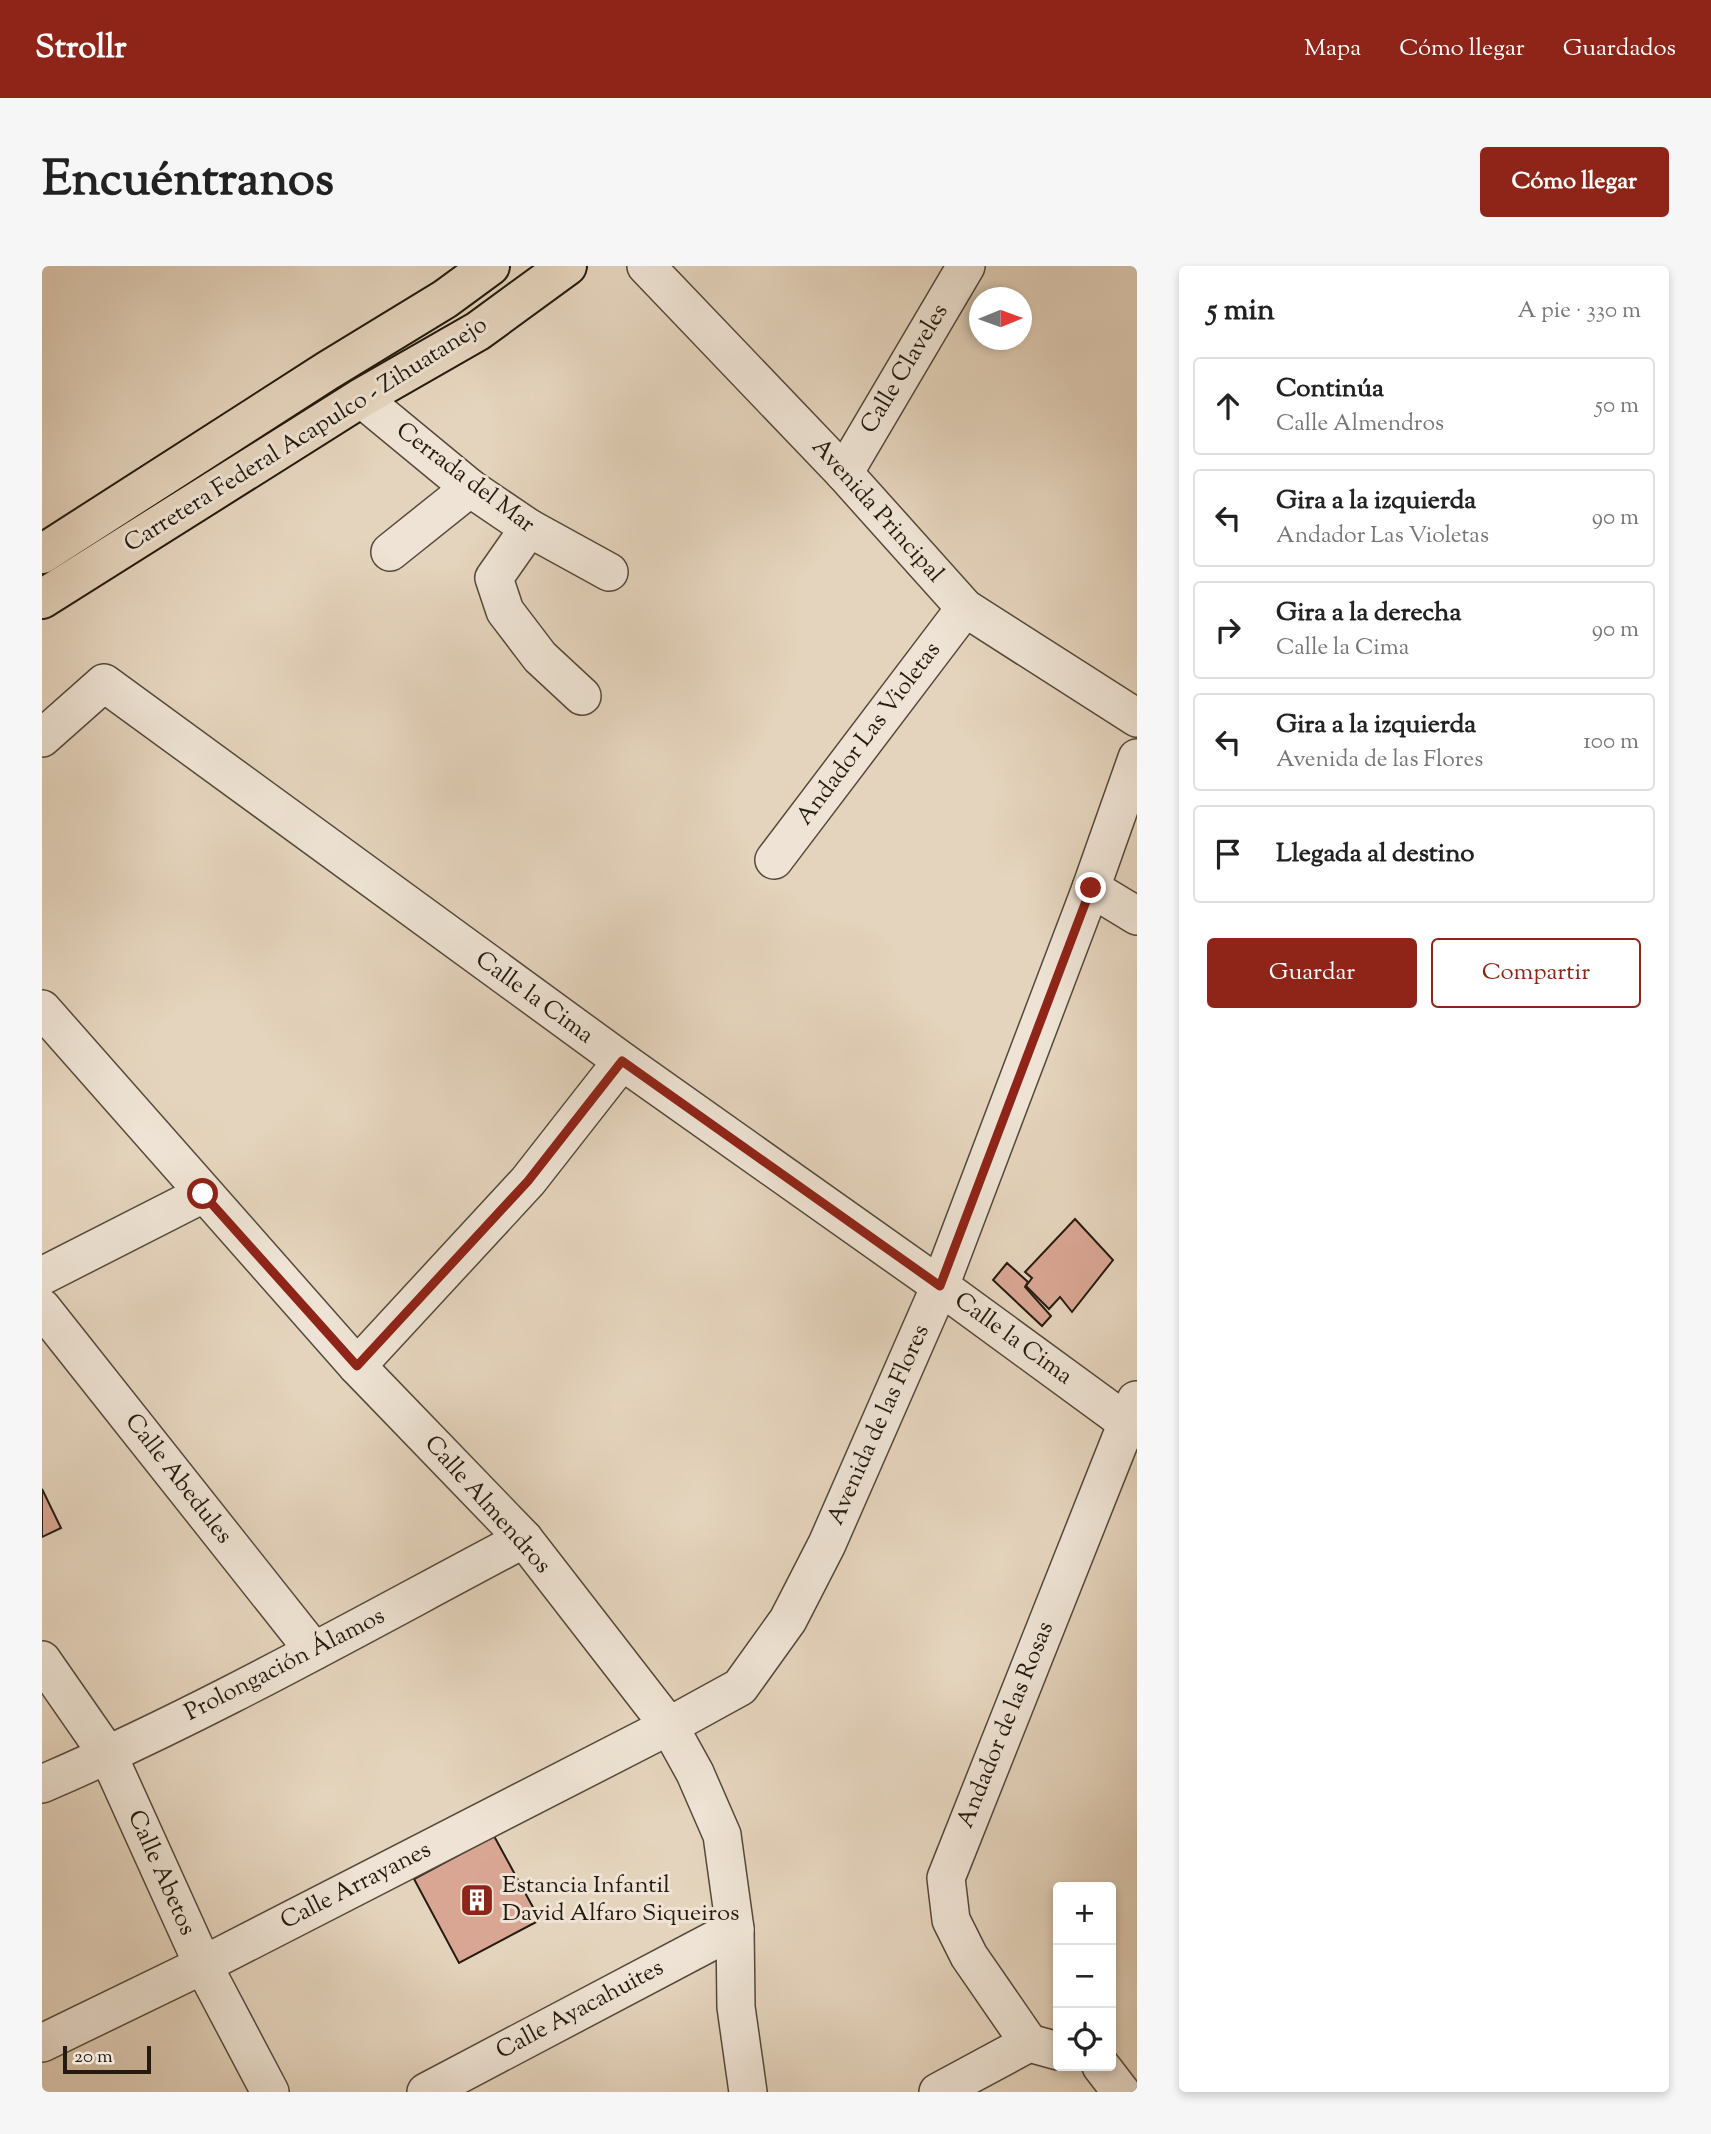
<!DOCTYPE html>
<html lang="es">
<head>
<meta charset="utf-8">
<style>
  :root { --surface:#fff; --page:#f6f6f6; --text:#222; --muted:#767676; --line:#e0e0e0; --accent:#8f2418 }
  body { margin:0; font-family:"Sorts Mill Goudy",serif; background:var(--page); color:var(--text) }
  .controls { position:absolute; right:21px; bottom:21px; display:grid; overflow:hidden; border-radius:7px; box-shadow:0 4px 10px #0003 }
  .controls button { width:63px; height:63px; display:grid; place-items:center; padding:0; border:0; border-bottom:2px solid var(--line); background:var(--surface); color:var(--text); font:35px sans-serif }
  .compass { position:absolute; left:927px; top:21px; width:63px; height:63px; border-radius:50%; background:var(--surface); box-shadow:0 4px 10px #0003; rotate:89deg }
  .scale { position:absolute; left:21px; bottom:18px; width:88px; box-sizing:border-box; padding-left:7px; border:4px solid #241b0e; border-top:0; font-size:19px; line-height:24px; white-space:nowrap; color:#241b0e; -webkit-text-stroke:5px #eee3d4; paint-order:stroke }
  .stop { position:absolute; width:21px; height:21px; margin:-16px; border:5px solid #8f2418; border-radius:50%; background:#fff }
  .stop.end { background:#8f2418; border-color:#fff; box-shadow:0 2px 7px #0008 }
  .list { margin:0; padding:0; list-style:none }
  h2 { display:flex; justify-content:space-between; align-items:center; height:91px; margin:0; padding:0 28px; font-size:30px }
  h2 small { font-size:23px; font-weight:400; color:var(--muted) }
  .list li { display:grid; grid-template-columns:46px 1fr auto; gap:21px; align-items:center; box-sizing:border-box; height:98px; margin:0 14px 14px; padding:0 14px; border:2px solid var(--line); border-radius:7px }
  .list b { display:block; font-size:26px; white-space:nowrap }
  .list p { margin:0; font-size:23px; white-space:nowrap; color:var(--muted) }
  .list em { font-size:23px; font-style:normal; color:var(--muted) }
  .actions { display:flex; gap:14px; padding:21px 28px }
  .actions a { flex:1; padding:16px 0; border:2px solid var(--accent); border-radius:7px; text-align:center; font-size:24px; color:var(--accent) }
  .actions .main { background:var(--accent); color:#fff }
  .icon { flex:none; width:38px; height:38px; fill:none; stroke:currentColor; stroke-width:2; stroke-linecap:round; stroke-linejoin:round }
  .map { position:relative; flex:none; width:1095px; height:1826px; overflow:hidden; border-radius:7px }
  header { display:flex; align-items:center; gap:42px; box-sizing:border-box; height:98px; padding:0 35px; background:var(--accent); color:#fff }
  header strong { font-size:33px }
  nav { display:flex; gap:38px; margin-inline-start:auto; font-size:24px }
  .intro { display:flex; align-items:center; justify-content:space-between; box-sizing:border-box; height:168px; padding:0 42px }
  h1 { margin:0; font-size:49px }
  .button { padding:18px 32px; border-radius:7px; background:var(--accent); color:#fff; font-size:24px; font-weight:700 }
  main { display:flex; gap:42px; padding:0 42px }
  aside { flex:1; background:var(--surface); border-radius:7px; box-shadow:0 4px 10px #0003 }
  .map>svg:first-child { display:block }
  .building { fill:#daa694; stroke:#241b0e; stroke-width:2 }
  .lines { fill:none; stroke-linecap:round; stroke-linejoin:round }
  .minor-casing { stroke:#54493a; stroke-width:40 }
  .major-casing { stroke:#241b0e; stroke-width:42 }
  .minor { stroke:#eee3d4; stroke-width:37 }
  .major { stroke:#e5d4bd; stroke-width:38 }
  .route { stroke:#8f2418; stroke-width:9 }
  .labels { text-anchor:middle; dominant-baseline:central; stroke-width:6; stroke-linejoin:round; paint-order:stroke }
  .street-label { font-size:24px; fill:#241b0e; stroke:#eee3d4 }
  .poi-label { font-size:24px; fill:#241b0e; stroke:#eee3d4; text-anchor:start }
</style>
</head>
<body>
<header>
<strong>Strollr</strong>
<nav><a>Mapa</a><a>Cómo llegar</a><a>Guardados</a></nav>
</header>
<div class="intro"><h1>Encuéntranos</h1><a class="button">Cómo llegar</a></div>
<main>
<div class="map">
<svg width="1095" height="1826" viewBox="0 0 1095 1826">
  <rect width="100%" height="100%" fill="#e5d4bd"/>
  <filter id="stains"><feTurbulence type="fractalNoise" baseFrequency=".00286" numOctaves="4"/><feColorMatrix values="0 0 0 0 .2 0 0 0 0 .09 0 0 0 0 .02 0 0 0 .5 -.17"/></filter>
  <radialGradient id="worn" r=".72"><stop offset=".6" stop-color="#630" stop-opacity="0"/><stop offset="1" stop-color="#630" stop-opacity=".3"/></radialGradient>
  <g class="building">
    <path d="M1033,953L1071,994L1030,1046L1018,1031L1007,1043L984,1020L990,1012L983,1006Z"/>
    <path d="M965,997L986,1016L983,1021L1009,1050L1000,1060L951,1014Z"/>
    <path d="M0,1223L19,1262L0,1271Z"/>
    <path d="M452,1570L498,1654L417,1697L372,1613Z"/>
  </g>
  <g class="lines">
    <g class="minor-casing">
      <g id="minor">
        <path d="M604,0L802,207L923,342L1095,452"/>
        <path d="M319,132L428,222L487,262L567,306"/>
        <path d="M802,207L924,0"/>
        <path d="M487,262L452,312L463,345L498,391L540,430"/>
        <path d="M348,286L428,222"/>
        <path d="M0,472L62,417L580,795L898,1020L1095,1164"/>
        <path d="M732,594L923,342"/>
        <path d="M1049,622L1095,650"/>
        <path d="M0,743L315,1100L482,1273L627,1460L653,1507L680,1569L693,1663L694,1741L706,1826"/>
        <path d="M0,1010L161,928"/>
        <path d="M0,1042L272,1385"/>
        <path d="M315,1100L486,915L580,795"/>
        <path d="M0,1394L66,1489L161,1699L228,1826"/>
        <path d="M0,1518C165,1447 323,1357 482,1273"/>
        <path d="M0,1777L161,1699L627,1460L698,1421L746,1354L785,1278L898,1020L1049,622L1095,492"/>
        <path d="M987,1777L927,1690L909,1654L904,1612L1094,1134"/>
        <path d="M1059,1800L1079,1826"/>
        <path d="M384,1826L693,1663"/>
        <path d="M896,1826L987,1777L1016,1785"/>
      </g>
    </g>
    <g class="major-casing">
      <g id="major">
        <path d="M0,288L285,105L403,33L448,0"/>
        <path d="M0,333L319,132L436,65L525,0"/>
      </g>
    </g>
    <use href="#minor" class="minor"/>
    <use href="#major" class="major"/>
  </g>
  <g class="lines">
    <path class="route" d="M161,928L315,1100L486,915L580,795L898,1020L1049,622"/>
  </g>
  <defs>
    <g id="building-square" transform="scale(1.75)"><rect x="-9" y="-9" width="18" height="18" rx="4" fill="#8f2418" stroke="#eee3d4"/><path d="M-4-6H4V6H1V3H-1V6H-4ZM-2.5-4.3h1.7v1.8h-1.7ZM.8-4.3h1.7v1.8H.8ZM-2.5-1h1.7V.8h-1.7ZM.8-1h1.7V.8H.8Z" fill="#fff"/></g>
  </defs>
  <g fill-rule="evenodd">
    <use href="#building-square" x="435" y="1634"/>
  </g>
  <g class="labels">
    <g class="street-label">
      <text transform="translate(863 103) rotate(-59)">Calle Claveles</text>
      <text transform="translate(264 169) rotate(-32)">Carretera Federal Acapulco - Zihuatanejo</text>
      <text transform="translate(423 212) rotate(37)">Cerrada del Mar</text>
      <text transform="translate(835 245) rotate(48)">Avenida Principal</text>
      <text transform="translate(827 468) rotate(-53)">Andador Las Violetas</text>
      <text transform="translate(492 732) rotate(36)">Calle la Cima</text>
      <text transform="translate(971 1073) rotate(36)">Calle la Cima</text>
      <text transform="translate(837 1159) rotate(-66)">Avenida de las Flores</text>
      <text transform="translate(136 1213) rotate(52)">Calle Abedules</text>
      <text transform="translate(445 1239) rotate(48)">Calle Almendros</text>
      <text transform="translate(243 1399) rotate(-27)">Prolongación Álamos</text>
      <text transform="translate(964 1459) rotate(-68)">Andador de las Rosas</text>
      <text transform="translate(119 1607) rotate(66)">Calle Abetos</text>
      <text transform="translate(314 1620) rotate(-27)">Calle Arrayanes</text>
      <text transform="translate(538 1744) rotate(-28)">Calle Ayacahuites</text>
    </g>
    <g class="poi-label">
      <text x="460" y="1620">Estancia Infantil<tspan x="460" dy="28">David Alfaro Siqueiros</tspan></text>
    </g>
  </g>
  <rect width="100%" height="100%" filter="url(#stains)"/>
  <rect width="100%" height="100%" fill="url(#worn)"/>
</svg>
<div class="controls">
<button>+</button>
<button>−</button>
<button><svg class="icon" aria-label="locate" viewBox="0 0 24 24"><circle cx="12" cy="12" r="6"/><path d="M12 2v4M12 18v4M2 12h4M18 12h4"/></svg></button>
</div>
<svg class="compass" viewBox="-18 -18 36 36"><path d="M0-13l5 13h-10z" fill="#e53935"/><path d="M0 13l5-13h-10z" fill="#767676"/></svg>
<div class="scale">20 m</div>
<div class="stop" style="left:161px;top:928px"></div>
<div class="stop end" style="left:1049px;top:622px"></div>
</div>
<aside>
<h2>5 min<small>A pie · 330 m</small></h2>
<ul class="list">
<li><svg class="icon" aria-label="ahead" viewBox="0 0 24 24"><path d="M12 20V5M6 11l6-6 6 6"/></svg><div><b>Continúa</b><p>Calle Almendros</p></div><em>50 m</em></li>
<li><svg class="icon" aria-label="left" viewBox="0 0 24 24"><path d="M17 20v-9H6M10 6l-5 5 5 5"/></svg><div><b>Gira a la izquierda</b><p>Andador Las Violetas</p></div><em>90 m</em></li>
<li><svg class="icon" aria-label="right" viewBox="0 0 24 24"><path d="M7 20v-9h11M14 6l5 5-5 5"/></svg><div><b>Gira a la derecha</b><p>Calle la Cima</p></div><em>90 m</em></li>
<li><svg class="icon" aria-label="left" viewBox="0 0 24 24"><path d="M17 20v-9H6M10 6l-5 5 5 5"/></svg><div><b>Gira a la izquierda</b><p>Avenida de las Flores</p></div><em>100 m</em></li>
<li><svg class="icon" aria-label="arrive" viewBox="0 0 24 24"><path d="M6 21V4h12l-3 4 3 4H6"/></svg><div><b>Llegada al destino</b></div></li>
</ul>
<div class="actions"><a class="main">Guardar</a><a>Compartir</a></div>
</aside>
</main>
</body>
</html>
